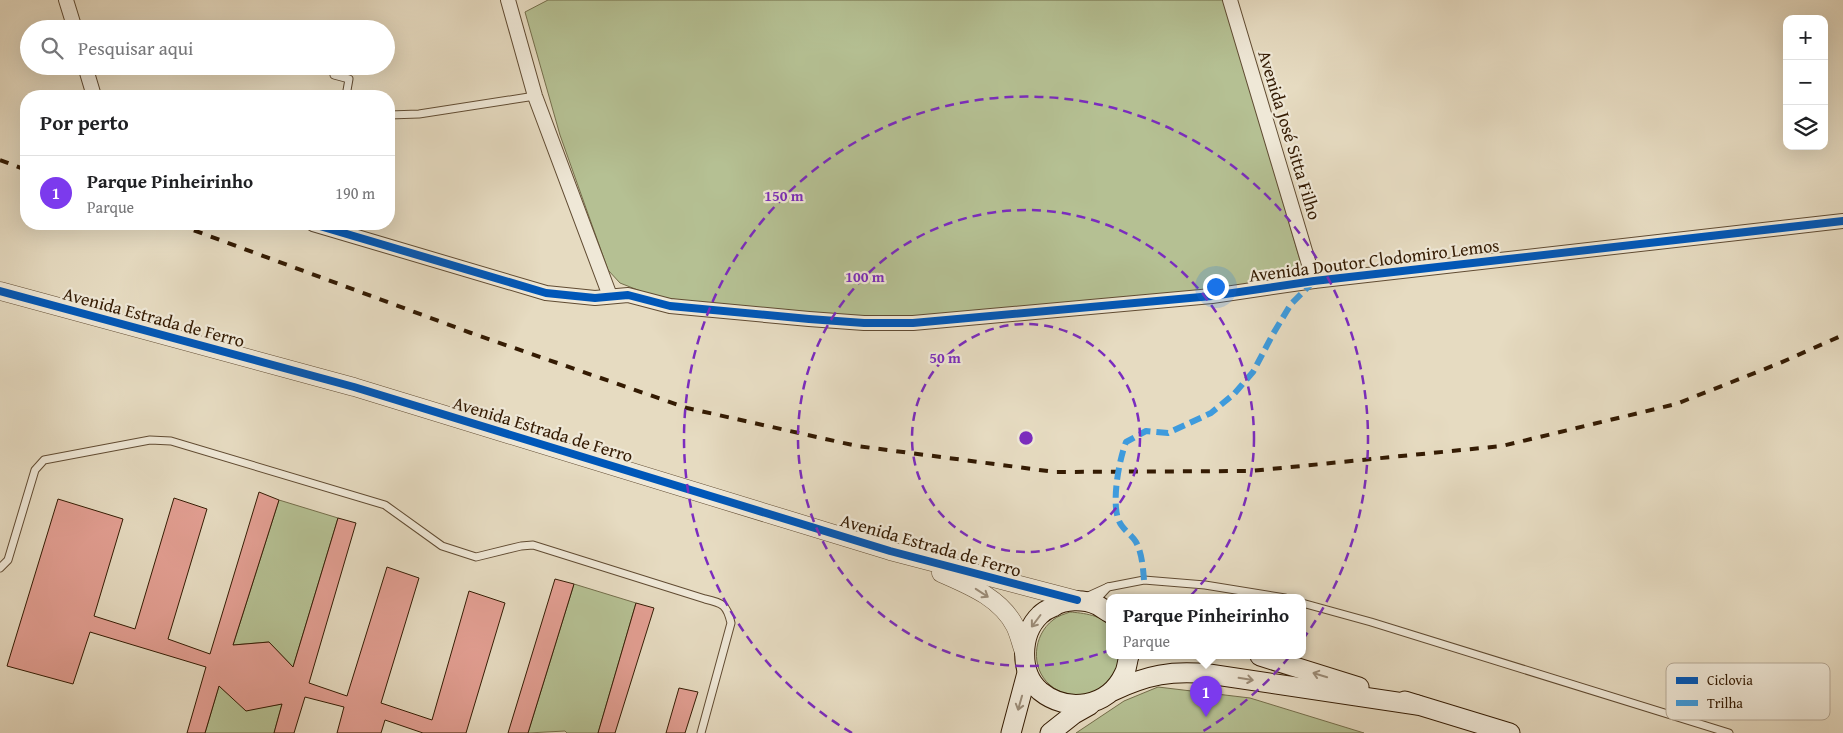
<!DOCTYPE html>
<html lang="pt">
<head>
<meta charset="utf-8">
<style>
  :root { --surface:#fff; --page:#f6f6f6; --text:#202124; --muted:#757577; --line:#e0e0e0; --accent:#7c3aed }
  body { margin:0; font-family:"Gentium Book Plus",serif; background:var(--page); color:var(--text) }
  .controls { position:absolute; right:15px; top:15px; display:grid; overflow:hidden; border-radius:10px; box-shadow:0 5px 20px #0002 }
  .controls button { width:45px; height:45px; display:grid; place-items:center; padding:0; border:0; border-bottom:1px solid var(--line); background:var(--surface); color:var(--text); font:25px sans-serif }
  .you { position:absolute; left:1215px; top:286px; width:18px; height:18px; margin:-12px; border:4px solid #fff; border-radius:50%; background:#1a73e8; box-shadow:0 0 0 8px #1a73e833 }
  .badge { display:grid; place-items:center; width:32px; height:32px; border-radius:50%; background:var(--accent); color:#fff; font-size:16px; font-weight:700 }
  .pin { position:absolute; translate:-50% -41px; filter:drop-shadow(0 1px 2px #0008) }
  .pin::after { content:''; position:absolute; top:26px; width:18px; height:15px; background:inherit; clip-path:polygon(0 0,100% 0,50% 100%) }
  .popup { position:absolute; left:1106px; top:594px; width:200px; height:65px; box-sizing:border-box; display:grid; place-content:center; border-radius:10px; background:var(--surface); filter:drop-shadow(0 1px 4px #0005); font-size:16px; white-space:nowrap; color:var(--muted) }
  .popup b { font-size:19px; color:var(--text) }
  .popup::after { content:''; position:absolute; left:50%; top:100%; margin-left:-10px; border:10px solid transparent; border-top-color:var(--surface) }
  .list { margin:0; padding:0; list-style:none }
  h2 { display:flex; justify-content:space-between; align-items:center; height:65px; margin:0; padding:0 20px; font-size:21px }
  h2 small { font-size:16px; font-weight:400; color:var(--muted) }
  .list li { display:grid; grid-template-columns:32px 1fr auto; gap:15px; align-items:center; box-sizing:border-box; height:75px; padding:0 20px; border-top:1px solid var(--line) }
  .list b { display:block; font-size:19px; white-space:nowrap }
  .list p { margin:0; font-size:16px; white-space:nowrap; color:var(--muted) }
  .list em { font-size:16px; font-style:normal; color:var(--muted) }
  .icon { flex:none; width:28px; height:28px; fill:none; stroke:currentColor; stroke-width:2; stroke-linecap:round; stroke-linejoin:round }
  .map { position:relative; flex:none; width:1843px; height:733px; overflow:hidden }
  .search { position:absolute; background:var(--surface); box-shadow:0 5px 20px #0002; left:20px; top:20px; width:375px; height:55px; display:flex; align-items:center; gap:12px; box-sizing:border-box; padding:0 18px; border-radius:28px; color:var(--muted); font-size:19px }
  .panel { position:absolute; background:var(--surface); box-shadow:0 5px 20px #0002; left:20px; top:90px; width:375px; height:140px; border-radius:20px }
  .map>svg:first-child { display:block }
  .green { fill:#b5c093; stroke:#746e4b }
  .building { fill:#e39f93; stroke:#341b03 }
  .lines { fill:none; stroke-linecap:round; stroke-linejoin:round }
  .service-casing { stroke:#604b32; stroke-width:9 }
  .minor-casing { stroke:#604b32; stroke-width:16 }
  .tertiary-casing { stroke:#604b32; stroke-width:19 }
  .secondary-casing { stroke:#341b03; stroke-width:21 }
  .service { stroke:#efe8d7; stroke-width:7 }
  .minor { stroke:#efe8d7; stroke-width:14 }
  .tertiary { stroke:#efe8d7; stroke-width:18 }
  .secondary { stroke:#efe8d7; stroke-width:19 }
  .rail { stroke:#341b03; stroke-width:4; stroke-dasharray:9 9; stroke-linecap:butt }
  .quiet { stroke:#3e9bdd; stroke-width:6; stroke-dasharray:12 6; stroke-linecap:butt }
  .cycleway-casing { stroke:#efe8d7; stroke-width:11 }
  .cycleway { stroke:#0057b8; stroke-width:8 }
  .oneway { stroke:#9b8c78 }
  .ring { fill:none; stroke:#7b2cbf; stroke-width:2.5; stroke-dasharray:9 6 }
  .labels { text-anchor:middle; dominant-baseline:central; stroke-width:4.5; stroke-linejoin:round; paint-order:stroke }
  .street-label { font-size:18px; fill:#341b03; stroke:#efe8d7 }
  .key { fill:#efe8d7; stroke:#b7aa97; stroke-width:1 }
  .key-label { font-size:14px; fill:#341b03 }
  .centre { fill:#7b2cbf; stroke:#efe8d7; stroke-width:2.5 }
  .ring-label { font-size:15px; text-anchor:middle; font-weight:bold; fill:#7b2cbf; stroke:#efe8d7; stroke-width:4.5; stroke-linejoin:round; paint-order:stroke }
</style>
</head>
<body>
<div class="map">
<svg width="1843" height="733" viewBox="0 0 1843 733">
  <rect width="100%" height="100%" fill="#e6dbc1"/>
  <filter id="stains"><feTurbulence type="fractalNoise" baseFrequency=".004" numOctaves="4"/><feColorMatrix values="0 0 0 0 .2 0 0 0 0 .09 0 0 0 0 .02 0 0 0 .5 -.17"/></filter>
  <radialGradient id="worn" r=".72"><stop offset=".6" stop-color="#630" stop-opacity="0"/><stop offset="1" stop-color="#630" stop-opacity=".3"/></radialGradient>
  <g class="green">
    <path d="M548,0H1224L1305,277L1213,290L939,315L872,320L705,304L653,296L620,283L608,270L560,135L525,12Z"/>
    <path d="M279,500L338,518L293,667L269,642L233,645Z"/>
    <path d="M574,584L636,603L598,733H567L565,731L528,733Z"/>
    <path d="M1070,612C1082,613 1105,615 1109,628C1112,635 1110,648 1110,656H1120C1118,662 1117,670 1114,675C1101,696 1069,702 1050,685C1030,668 1033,635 1053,620C1057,616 1065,614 1070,612Z"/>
    <path d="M219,686L246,710L282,704L274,733H205Z"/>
    <path d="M1158,687L1250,698L1364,733H1076L1124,701Z"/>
  </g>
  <g class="building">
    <path d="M259,492L279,500L233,645L269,642L293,667L338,518L356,523L309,683L347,696L387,567L419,578L381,703L432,720L469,591L505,603L466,733H423L385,720L381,733H337L344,707L305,697L294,733H274L282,704L246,711L219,686L205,733H187L206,667L90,632L73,684L7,666L58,499L123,519L94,616L135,629L174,498L207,509L168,639L210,654Z"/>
    <path d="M555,579L574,584L528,733H508Z"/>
    <path d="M636,603L654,608L615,733H598Z"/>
    <path d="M679,688L698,692L685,733H666Z"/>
  </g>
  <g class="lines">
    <g class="service-casing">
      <g id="service">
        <path d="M334,75L349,79L346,96"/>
        <path d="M389,115L419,114L535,96"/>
        <path d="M0,568L8,560L35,470L44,460L150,440L171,441L385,505L442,546L476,557L521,546L533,545L705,599C723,603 727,605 731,623L701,733"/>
        <path d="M1108,587L1144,580L1205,585L1285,598"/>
        <path d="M1086,597L1108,587L1098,598L1097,604"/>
        <path d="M1302,603L1371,622L1729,733"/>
      </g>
    </g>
    <g class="minor-casing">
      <g id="minor">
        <path d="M66,0L75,29"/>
        <path d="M508,0L535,96L610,296"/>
        <path d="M1230,0L1314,281"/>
        <path d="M85,66L94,96"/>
        <path d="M313,224L546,293L595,298L628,295L670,306L809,319L864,323H913L1212,296L1314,281L1843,221"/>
      </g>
    </g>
    <g class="tertiary-casing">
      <g id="tertiary">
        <path d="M0,291L354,387L890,551L1077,600"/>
        <path d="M941,573C968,585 1000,597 1015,626C1019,634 1021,644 1024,652"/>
      </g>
    </g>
    <g class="secondary-casing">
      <g id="secondary">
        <path d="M1110,613C1106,611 1101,607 1097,605C1084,599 1064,599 1053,607C1048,609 1043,612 1040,615C1020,634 1019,673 1040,691C1067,713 1108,708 1124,674C1127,669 1127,662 1129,656"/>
        <path d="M1260,656L1359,687"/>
        <path d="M1113,691C1147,675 1172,670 1209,674L1417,705"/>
        <path d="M1405,701L1510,733"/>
        <path d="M1011,733L1027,673"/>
        <path d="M1050,733L1074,714L1090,705"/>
      </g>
    </g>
    <use href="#service" class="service"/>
    <use href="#minor" class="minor"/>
    <use href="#tertiary" class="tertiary"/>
    <use href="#secondary" class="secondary"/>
    <g class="rail">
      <path d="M0,160L26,170"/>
      <path d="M177,224L471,333L687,408L857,446L1055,472L1251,471L1502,446L1676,404L1780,363L1843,335"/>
    </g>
    <path class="quiet" d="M1144,580C1143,568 1142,553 1136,542C1132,535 1122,529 1119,521C1111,503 1119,460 1126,442L1146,431L1168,433L1211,413L1234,394L1253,372L1273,334L1291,304L1312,283"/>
    <g class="cycleway-casing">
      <g id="cycleway">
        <path d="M313,224L546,293L595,298L628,295L670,306L809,319L864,323H913L1212,296L1314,281L1843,221"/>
        <path d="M0,291L354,387L890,551L1077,600"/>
      </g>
    </g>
    <use href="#cycleway" class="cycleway"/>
  </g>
  <defs><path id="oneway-shaft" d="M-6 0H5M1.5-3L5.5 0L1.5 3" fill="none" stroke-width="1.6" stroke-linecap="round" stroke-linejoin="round" transform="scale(1.25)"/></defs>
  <g class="oneway">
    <use href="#oneway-shaft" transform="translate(982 593) rotate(33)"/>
    <use href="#oneway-shaft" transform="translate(1036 621) rotate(127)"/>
    <use href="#oneway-shaft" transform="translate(1320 675) rotate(-163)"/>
    <use href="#oneway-shaft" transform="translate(1246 679) rotate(9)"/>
    <use href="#oneway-shaft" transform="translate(1020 703) rotate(106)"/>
  </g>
  <g class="ring">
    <circle cx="1026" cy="438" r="114"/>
    <circle cx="1026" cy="438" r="228"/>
    <path d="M852 733A342 342 0 1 1 1200 733"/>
  </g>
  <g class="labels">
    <g class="street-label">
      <text transform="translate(1290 135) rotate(73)">Avenida José Sitta Filho</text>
      <text transform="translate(1374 260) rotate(-7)">Avenida Doutor Clodomiro Lemos</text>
      <text transform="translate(154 317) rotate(15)">Avenida Estrada de Ferro</text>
      <text transform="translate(543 429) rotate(17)">Avenida Estrada de Ferro</text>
      <text transform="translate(931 545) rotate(16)">Avenida Estrada de Ferro</text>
    </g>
  </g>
  <rect x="1666" y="663" width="164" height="57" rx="8" class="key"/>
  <rect x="1676" y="677" width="22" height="7" fill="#0057b8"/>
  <rect x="1676" y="700" width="22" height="6" fill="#3e9bdd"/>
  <g class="key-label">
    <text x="1707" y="685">Ciclovia</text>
    <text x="1707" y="708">Trilha</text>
  </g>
  <circle cx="1026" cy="438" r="8" class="centre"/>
  <g class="ring-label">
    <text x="784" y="201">150 m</text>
    <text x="865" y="282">100 m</text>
    <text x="945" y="363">50 m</text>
  </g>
  <rect width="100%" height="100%" filter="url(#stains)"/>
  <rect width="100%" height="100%" fill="url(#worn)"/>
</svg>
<div class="controls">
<button>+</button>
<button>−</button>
<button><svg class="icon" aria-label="layers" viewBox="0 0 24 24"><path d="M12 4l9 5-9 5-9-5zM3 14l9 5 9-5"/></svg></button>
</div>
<div class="you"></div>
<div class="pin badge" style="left:1206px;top:717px">1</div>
<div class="popup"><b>Parque Pinheirinho</b>Parque</div>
<div class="search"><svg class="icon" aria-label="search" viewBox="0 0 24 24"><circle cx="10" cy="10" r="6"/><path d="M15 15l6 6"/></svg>Pesquisar aqui</div>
<section class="panel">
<h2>Por perto<small></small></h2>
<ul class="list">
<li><span class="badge">1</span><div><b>Parque Pinheirinho</b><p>Parque</p></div><em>190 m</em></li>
</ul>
</section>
</div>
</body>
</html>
